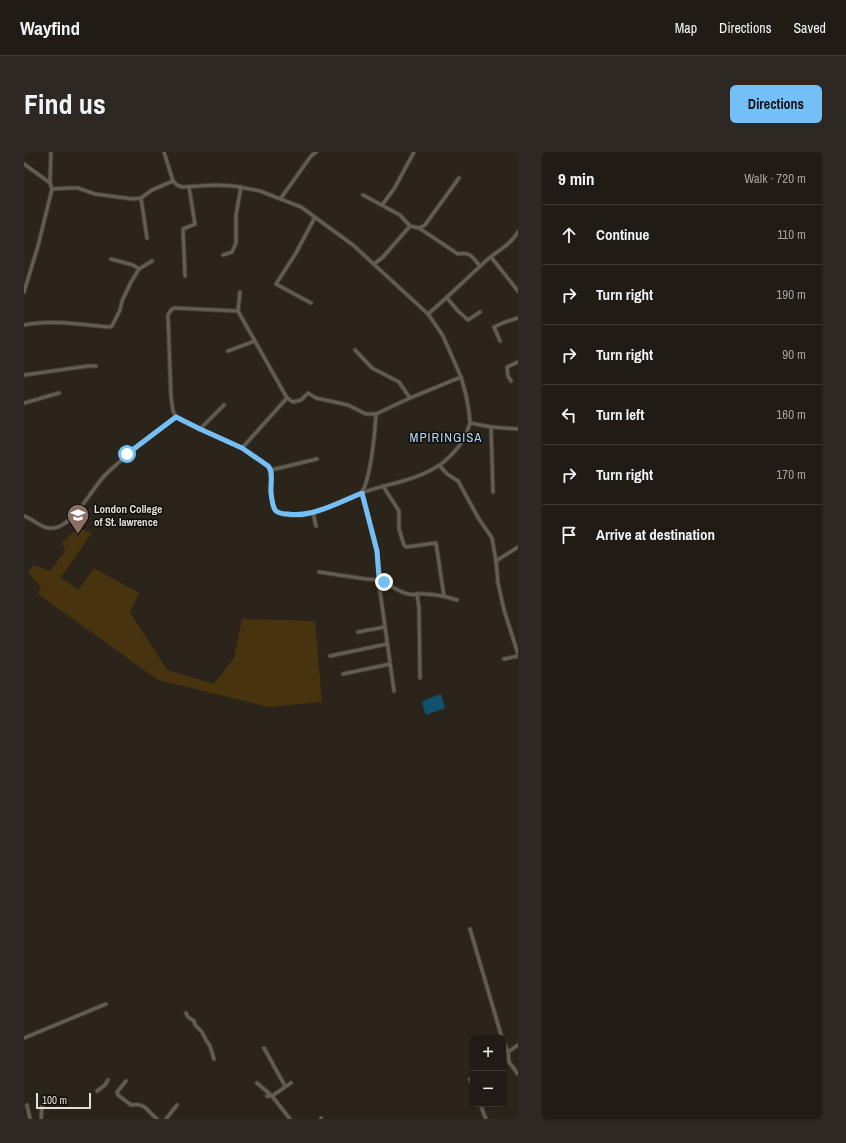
<!DOCTYPE html>
<html lang="en">
<head>
<meta charset="utf-8">
<style>
  :root { --surface:#201b14; --page:#2d2822; --text:#f1f3f6; --muted:#a2a1a0; --line:#3d3934; --accent:#74c0f6 }
  body { margin:0; font-family:"Archivo Narrow",sans-serif; background:var(--page); color:var(--text) }
  .controls { position:absolute; right:12px; bottom:12px; display:grid; overflow:hidden; border-radius:6px; box-shadow:0 1px 3px #0004 }
  .controls button { width:36px; height:36px; display:grid; place-items:center; padding:0; border:0; border-bottom:1px solid var(--line); background:var(--surface); color:var(--text); font:20px sans-serif }
  .scale { position:absolute; left:12px; bottom:10px; width:55px; box-sizing:border-box; padding-left:4px; border:2px solid #e2ded8; border-top:0; font-size:11px; line-height:14px; white-space:nowrap; color:#e2ded8; -webkit-text-stroke:3px #100e0a; paint-order:stroke }
  .stop { position:absolute; width:12px; height:12px; margin:-9px; border:3px solid #74c0f6; border-radius:50%; background:#fff }
  .stop.end { background:#74c0f6; border-color:#fff; box-shadow:0 1px 4px #0008 }
  .list { margin:0; padding:0; list-style:none }
  h2 { display:flex; justify-content:space-between; align-items:center; height:52px; margin:0; padding:0 16px; font-size:17px }
  h2 small { font-size:13px; font-weight:400; color:var(--muted) }
  .list li { display:grid; grid-template-columns:26px 1fr auto; gap:12px; align-items:center; box-sizing:border-box; height:60px; padding:0 16px; border-top:1px solid var(--line) }
  .list b { display:block; font-size:15px; white-space:nowrap }
  .list em { font-size:13px; font-style:normal; color:var(--muted) }
  .icon { flex:none; width:22px; height:22px; fill:none; stroke:currentColor; stroke-width:2; stroke-linecap:round; stroke-linejoin:round }
  .map { position:relative; flex:none; width:494px; height:967px; overflow:hidden; border-radius:6px }
  header { display:flex; align-items:center; gap:24px; box-sizing:border-box; height:56px; padding:0 20px; background:var(--surface); border-bottom:1px solid var(--line) }
  header strong { font-size:19px }
  nav { display:flex; gap:22px; margin-inline-start:auto; font-size:14px }
  .intro { display:flex; align-items:center; justify-content:space-between; box-sizing:border-box; height:96px; padding:0 24px }
  h1 { margin:0; font-size:28px }
  .button { padding:10px 18px; border-radius:6px; background:var(--accent); color:#111; font-size:14px; font-weight:700 }
  main { display:flex; gap:24px; padding:0 24px }
  aside { flex:1; background:var(--surface); border-radius:6px; box-shadow:0 1px 3px #0004 }
  .map>svg:first-child { display:block }
  .green { fill:#48330f }
  .water { fill:#10526d }
  .lines { fill:none; stroke-linecap:round; stroke-linejoin:round }
  .street-casing { stroke:#443f38; stroke-width:5 }
  .street { stroke:#645d53; stroke-width:3 }
  .route { stroke:#74c0f6; stroke-width:5 }
  .labels { text-anchor:middle; dominant-baseline:central; stroke-width:3; stroke-linejoin:round; paint-order:stroke }
  .poi-label { font-size:11px; font-weight:bold; fill:#e2ded8; stroke:#100e0a; text-anchor:start }
  .quarter-label { font-size:13px; letter-spacing:1px; fill:#aed6f4; stroke:#100e0a }
</style>
</head>
<body>
<header>
<strong>Wayfind</strong>
<nav><a>Map</a><a>Directions</a><a>Saved</a></nav>
</header>
<div class="intro"><h1>Find us</h1><a class="button">Directions</a></div>
<main>
<div class="map">
<svg width="494" height="967" viewBox="0 0 494 967">
  <rect width="100%" height="100%" fill="#2a241b"/>
  <path class="green" d="M54,376L68,381L37,425L54,438L70,416L115,441L106,460L143,518L190,532L210,506L218,467L291,469L298,550L245,555L134,528L14,442L17,435L4,420L10,413L26,419L41,399L38,390Z"/>
  <path class="water" d="M417,542L421,556L402,563L398,551L401,548Z"/>
  <g class="lines">
    <g class="street-casing">
      <g id="street">
        <path d="M140,0L149,29"/>
        <path d="M0,12L26,31L28,37L14,94L0,140"/>
        <path d="M26,31L27,0"/>
        <path d="M28,37L46,36H54L71,42L109,47L117,46L128,38L149,29L153,33L158,35L191,33L210,34L236,39L277,55L329,93L404,162L411,172L419,184L437,225L442,243L445,260L446,271"/>
        <path d="M339,43L376,63L386,74L395,76L434,102C447,100 448,105 456,114"/>
        <path d="M117,46L123,86"/>
        <path d="M257,46L287,4L292,0"/>
        <path d="M358,53L370,37L390,0"/>
        <path d="M395,76L401,73L435,26"/>
        <path d="M199,103L208,100L212,91V63L217,35"/>
        <path d="M467,105L494,139"/>
        <path d="M87,107L109,113L115,117"/>
        <path d="M350,112L359,105L386,74"/>
        <path d="M161,124L159,77L171,72L165,35"/>
        <path d="M216,140L214,159L263,246L269,250L277,248L284,241L292,246L324,253L342,262H352L386,246L437,225"/>
        <path d="M423,146L434,159L444,168L456,160"/>
        <path d="M287,151L252,132L272,101L291,65"/>
        <path d="M404,162C425,144 444,125 464,107C476,97 485,94 494,80"/>
        <path d="M0,173C24,167 61,173 86,175L88,174L96,158L98,149L107,130L115,117L128,109"/>
        <path d="M476,189L470,175L481,170L494,166"/>
        <path d="M331,198L348,216L375,230L386,246"/>
        <path d="M204,199L231,189"/>
        <path d="M0,223L64,214H72"/>
        <path d="M487,229L484,224L483,215L494,210"/>
        <path d="M0,251L35,241"/>
        <path d="M352,262C351,282 347,323 338,341L353,399L356,428C367,433 380,445 393,442L395,456L396,526"/>
        <path d="M152,265L149,259L147,245L144,163L147,158L150,156L214,159"/>
        <path d="M467,275L469,340"/>
        <path d="M176,277L200,253"/>
        <path d="M218,296L263,246"/>
        <path d="M416,314L423,322L434,329L455,367L468,386L472,409L474,431L480,458L494,502"/>
        <path d="M247,318L293,307"/>
        <path d="M359,334L375,359V377L380,393L382,395L412,391L420,444"/>
        <path d="M289,360L292,374"/>
        <path d="M0,364C12,368 19,380 34,375C50,369 63,346 73,333C78,325 85,319 92,313C111,295 132,280 152,265L176,277L218,296L244,313C252,322 242,351 253,360C259,364 273,364 280,363C300,359 318,348 337,341C362,332 391,329 414,314C418,312 421,309 424,306C436,295 441,287 446,271L467,275L494,277"/>
        <path d="M472,409L494,395"/>
        <path d="M295,420L342,427L356,428L355,432L370,539"/>
        <path d="M393,442C407,441 420,444 433,448"/>
        <path d="M334,480L361,475"/>
        <path d="M306,504L363,492"/>
        <path d="M480,507L494,504"/>
        <path d="M319,522L366,512"/>
        <path d="M446,777L478,886"/>
        <path d="M162,861L164,865L170,869L171,873L178,880L182,888L186,894L190,907"/>
        <path d="M0,886L82,852"/>
        <path d="M479,888L484,900L485,910L494,922"/>
        <path d="M240,896L261,934"/>
        <path d="M484,900L494,893"/>
        <path d="M446,927L449,934"/>
        <path d="M102,929L93,940L94,943L107,953C121,950 123,959 133,967"/>
        <path d="M233,931L248,944L266,967"/>
        <path d="M73,939L81,933L84,928"/>
        <path d="M243,944H248L267,931"/>
        <path d="M456,952L462,967"/>
        <path d="M3,953L6,967"/>
        <path d="M297,966V967"/>
        <path d="M17,967L18,954"/>
        <path d="M142,967L153,953"/>
      </g>
    </g>
    <use href="#street" class="street"/>
  </g>
  <g class="lines">
    <path class="route" d="M103,302L152,265L176,277L218,296L244,314C250,320 246,332 247,341C248,346 248,355 252,359C255,361 260,362 264,362C287,366 316,350 338,341L353,399L355,426L356,428L360,430"/>
  </g>
  <defs>
    <g id="school-pin" transform="scale(1.15)"><path d="M0 17L-7.5 6A9.5 9.5 0 1 1 7.5 6Z" fill="#8d6e63" stroke="#100e0a"/><path d="M0-5L7-2L0 1L-7-2ZM-4 1L0 2.5L4 1V4Q0 6-4 4Z" fill="#fff"/></g>
  </defs>
  <g fill-rule="evenodd">
    <use href="#school-pin" x="54" y="363"/>
  </g>
  <g class="labels">
    <g class="poi-label">
      <text x="70" y="357">London College<tspan x="70" dy="13">of St. lawrence</tspan></text>
    </g>
    <g class="quarter-label">
      <text x="422" y="285">MPIRINGISA</text>
    </g>
  </g>
</svg>
<div class="controls">
<button>+</button>
<button>−</button>
</div>
<div class="scale">100 m</div>
<div class="stop" style="left:103px;top:302px"></div>
<div class="stop end" style="left:360px;top:430px"></div>
</div>
<aside>
<h2>9 min<small>Walk · 720 m</small></h2>
<ul class="list">
<li><svg class="icon" aria-label="ahead" viewBox="0 0 24 24"><path d="M12 20V5M6 11l6-6 6 6"/></svg><div><b>Continue</b></div><em>110 m</em></li>
<li><svg class="icon" aria-label="right" viewBox="0 0 24 24"><path d="M7 20v-9h11M14 6l5 5-5 5"/></svg><div><b>Turn right</b></div><em>190 m</em></li>
<li><svg class="icon" aria-label="right" viewBox="0 0 24 24"><path d="M7 20v-9h11M14 6l5 5-5 5"/></svg><div><b>Turn right</b></div><em>90 m</em></li>
<li><svg class="icon" aria-label="left" viewBox="0 0 24 24"><path d="M17 20v-9H6M10 6l-5 5 5 5"/></svg><div><b>Turn left</b></div><em>160 m</em></li>
<li><svg class="icon" aria-label="right" viewBox="0 0 24 24"><path d="M7 20v-9h11M14 6l5 5-5 5"/></svg><div><b>Turn right</b></div><em>170 m</em></li>
<li><svg class="icon" aria-label="arrive" viewBox="0 0 24 24"><path d="M6 21V4h12l-3 4 3 4H6"/></svg><div><b>Arrive at destination</b></div></li>
</ul>
</aside>
</main>
</body>
</html>
